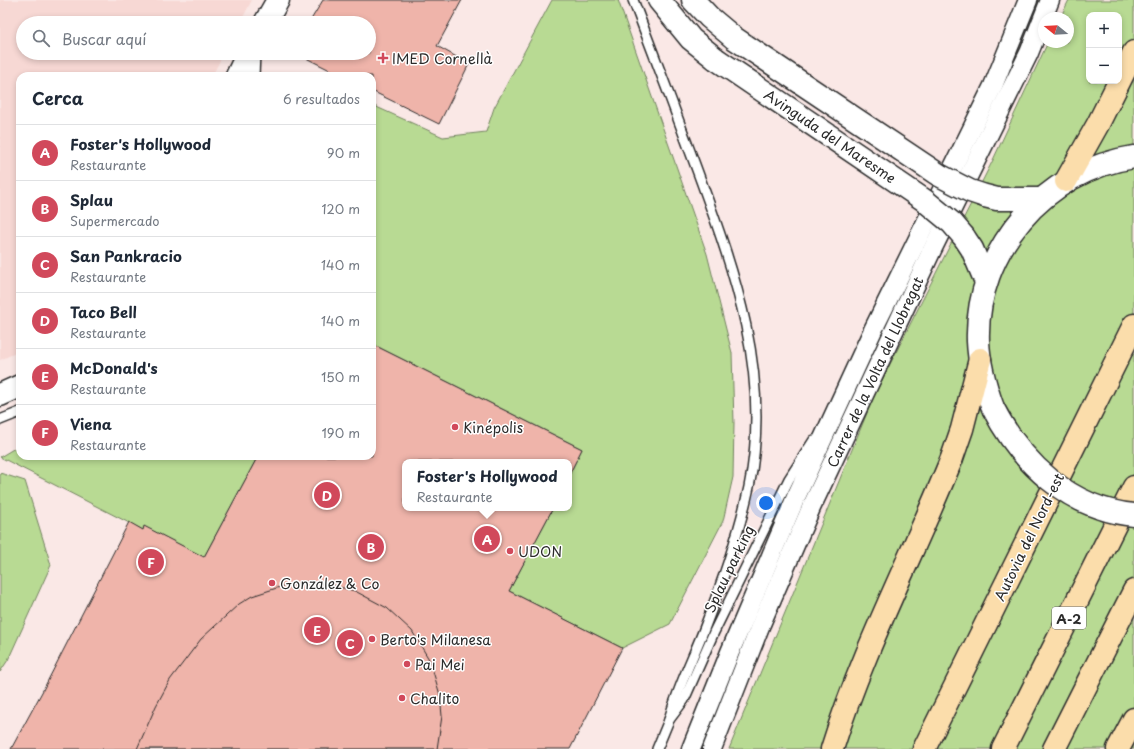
<!DOCTYPE html>
<html lang="es">
<head>
<meta charset="utf-8">
<style>
  :root { --surface:#fff; --page:#f2f2f3; --text:#1f2937; --muted:#747a83; --line:#e0e1e3; --accent:#d1495b }
  body { margin:0; font-family:"Playpen Sans",sans-serif; background:var(--page); color:var(--text) }
  .controls { position:absolute; right:12px; top:12px; display:grid; overflow:hidden; border-radius:8px; box-shadow:0 2px 6px #0003 }
  .controls button { width:36px; height:36px; display:grid; place-items:center; padding:0; border:0; border-bottom:1px solid var(--line); background:var(--surface); color:var(--text); font:20px sans-serif }
  .compass { position:absolute; left:1038px; top:12px; width:36px; height:36px; border-radius:50%; background:var(--surface); box-shadow:0 2px 6px #0003; rotate:288deg }
  .you { position:absolute; left:766px; top:503px; width:14px; height:14px; margin:-10px; border:3px solid #fff; border-radius:50%; background:#1a73e8; box-shadow:0 0 0 6px #1a73e833 }
  .badge { display:grid; place-items:center; width:26px; height:26px; border-radius:50%; background:var(--accent); color:#fff; font-size:13px; font-weight:700 }
  .pin { position:absolute; translate:-50% -50%; border:2px solid #fff; box-shadow:0 1px 4px #0006 }
  .popup { position:absolute; left:402px; top:459px; width:170px; height:52px; box-sizing:border-box; display:grid; place-content:center; border-radius:8px; background:var(--surface); filter:drop-shadow(0 1px 3px #0005); font-size:13px; white-space:nowrap; color:var(--muted) }
  .popup b { font-size:15px; color:var(--text) }
  .popup::after { content:''; position:absolute; left:50%; top:100%; margin-left:-8px; border:8px solid transparent; border-top-color:var(--surface) }
  .list { margin:0; padding:0; list-style:none }
  h2 { display:flex; justify-content:space-between; align-items:center; height:52px; margin:0; padding:0 16px; font-size:17px }
  h2 small { font-size:13px; font-weight:400; color:var(--muted) }
  .list li { display:grid; grid-template-columns:26px 1fr auto; gap:12px; align-items:center; box-sizing:border-box; height:56px; padding:0 16px; border-top:1px solid var(--line) }
  .list b { display:block; font-size:15px; white-space:nowrap }
  .list p { margin:0; font-size:13px; white-space:nowrap; color:var(--muted) }
  .list em { font-size:13px; font-style:normal; color:var(--muted) }
  .icon { flex:none; width:22px; height:22px; fill:none; stroke:currentColor; stroke-width:2; stroke-linecap:round; stroke-linejoin:round }
  .map { position:relative; flex:none; width:1134px; height:749px; overflow:hidden }
  .search { position:absolute; background:var(--surface); box-shadow:0 2px 6px #0003; left:16px; top:16px; width:360px; height:44px; display:flex; align-items:center; gap:10px; box-sizing:border-box; padding:0 14px; border-radius:22px; color:var(--muted); font-size:15px }
  .panel { position:absolute; background:var(--surface); box-shadow:0 2px 6px #0003; left:16px; top:72px; width:360px; height:388px; border-radius:12px }
  .map>svg:first-child { display:block }
  .built { fill:#f7d8d4 }
  .green { fill:#b8da93; stroke:#72825f; fill-rule:evenodd }
  .building { fill:#efb4aa; stroke:#2b2b2b }
  .lines { fill:none; stroke-linecap:round; stroke-linejoin:round }
  .lane-casing { stroke:#2b2b2b; stroke-width:12 }
  .street-casing { stroke:#2b2b2b; stroke-width:21 }
  .secondary-casing { stroke:#2b2b2b; stroke-width:25 }
  .highway-casing { stroke:#2b2b2b; stroke-width:25 }
  .lane { stroke:#fff; stroke-width:9 }
  .street { stroke:#fff; stroke-width:18 }
  .secondary { stroke:#fff; stroke-width:22 }
  .highway { stroke:#fbddab; stroke-width:22 }
  .secondary-bridge-casing { stroke:#2b2b2b; stroke-width:25; stroke-linecap:butt }
  .secondary-bridge { stroke:#fff; stroke-width:22 }
  .poi-dot { fill:#d1495b; stroke:#fff; stroke-width:1.5 }
  .labels { text-anchor:middle; dominant-baseline:central; stroke-width:3; stroke-linejoin:round; paint-order:stroke }
  .shield { fill:#fff; stroke:#6b6b6b; stroke-width:1 }
  .shield-label { font-size:13px; font-weight:bold; fill:#2b2b2b }
  .poi-label { font-size:14px; fill:#2b2b2b; stroke:#fff; text-anchor:start }
  .street-label { font-size:14px; fill:#2b2b2b; stroke:#fff }
</style>
</head>
<body>
<div class="map">
<svg width="1134" height="749" viewBox="0 0 1134 749">
  <rect width="100%" height="100%" fill="#fae8e6"/>
  <filter id="ink" filterUnits="userSpaceOnUse"><feTurbulence type="fractalNoise" baseFrequency=".025" numOctaves="2"/><feDisplacementMap in="SourceGraphic" scale="8" xChannelSelector="R" yChannelSelector="G"/><feConvolveMatrix kernelMatrix="1 2 1 2 8 2 1 2 1" color-interpolation-filters="sRGB"/></filter>
  <g filter="url(#ink)">
    <path class="built" d="M0,0H252L240,23H23V53H224L212,76H20V351L0,360Z"/>
    <g class="green">
      <path d="M552,0H618L707,254L732,353L734,423L733,477L723,521L670,624L622,648L509,591L553,508H569V475L582,449L372,344V105L443,137L486,132L494,108Z"/>
      <path d="M1069,0H1134V749H729L874,396L993,160L1048,42H1068V18H1060ZM1089,15H1119V81H1089Z"/>
      <path d="M20,445V456H258L204,557L144,527L143,530L0,457Z"/>
      <path d="M0,473L25,481L51,565L8,660L0,672Z"/>
    </g>
    <g class="building">
      <path d="M323,0H462L437,46L469,64L439,124L372,91V76H342L296,53H369V23H309Z"/>
      <path d="M372,344L582,449L569,475V462H405V508H553L509,591L622,648L570,749H11L42,692L129,522L143,530L144,526L204,557L258,456H372Z"/>
      <path d="M305,582L323,583L355,591L387,608L412,631L430,661L440,695L442,716L437,749H137L156,706L170,680L201,639L239,604L252,596L286,585Z"/>
    </g>
    <g class="lines">
      <g class="lane-casing">
        <g id="lane">
          <path d="M633,0C655,57 676,113 697,170C735,273 772,376 749,487C739,534 723,580 706,624C694,656 678,686 669,720"/>
          <path d="M254,76L255,53"/>
          <path d="M0,420L20,412"/>
          <path d="M657,749L669,720L684,700L714,632L789,479L814,440"/>
        </g>
      </g>
      <g class="street-casing">
        <g id="street">
          <path d="M691,749L730,652L796,497L873,330L993,86L1028,0"/>
          <path d="M712,749L761,624L811,508L932,250L1029,53L1050,0"/>
        </g>
      </g>
      <g class="secondary-casing">
        <g id="secondary">
          <path d="M659,0L691,39L716,59"/>
          <path d="M693,0L709,17L734,38"/>
          <path d="M265,23L278,0"/>
          <path d="M237,76L248,53"/>
          <path d="M985,196L997,199H1041"/>
          <path d="M964,237L972,249L986,282"/>
          <path d="M0,395L20,386"/>
          <path d="M993,408C985,386 979,365 978,341C975,250 1045,170 1134,157"/>
        </g>
      </g>
      <g class="highway-casing">
        <g id="highway">
          <path d="M1066,181L1098,124L1134,52"/>
          <path d="M832,749C863,649 913,555 952,458L962,429L980,359"/>
          <path d="M924,749L1134,325"/>
          <path d="M1003,749L1134,487"/>
          <path d="M1054,749L1134,591"/>
          <path d="M1118,749L1134,719"/>
        </g>
      </g>
      <use href="#lane" class="lane"/>
      <use href="#street" class="street"/>
      <use href="#secondary" class="secondary"/>
      <use href="#highway" class="highway"/>
      <g class="secondary-bridge-casing">
        <g id="secondary-bridge">
          <path d="M734,38L939,175L970,191L985,196"/>
          <path d="M716,59L924,200L952,223L964,237"/>
          <path d="M993,408C1021,463 1070,509 1134,515"/>
        </g>
      </g>
      <use href="#secondary-bridge" class="secondary-bridge"/>
    </g>
  </g>
  <g class="poi-dot">
    <path d="M381 52h4v4h4v4h-4v4h-4v-4h-4v-4h4z"/>
    <circle cx="455" cy="427" r="4"/>
    <circle cx="510" cy="551" r="4"/>
    <circle cx="272" cy="583" r="4"/>
    <circle cx="372" cy="639" r="4"/>
    <circle cx="407" cy="664" r="4"/>
    <circle cx="402" cy="698" r="4"/>
  </g>
  <g class="labels">
    <rect class="shield" x="1052" y="607" width="34" height="22" rx="3"/>
    <g class="shield-label">
      <text x="1069" y="618">A-2</text>
    </g>
    <g class="poi-label">
      <text x="392" y="58">IMED Cornellà</text>
      <text x="463" y="427">Kinépolis</text>
      <text x="518" y="551">UDON</text>
      <text x="280" y="583">González &amp; Co</text>
      <text x="380" y="639">Berto's Milanesa</text>
      <text x="415" y="664">Pai Mei</text>
      <text x="410" y="698">Chalito</text>
    </g>
    <g class="street-label">
      <text transform="translate(830 136) rotate(34)">Avinguda del Maresme</text>
      <text transform="translate(875 372) rotate(-65)">Carrer de la Volta del Llobregat</text>
      <text transform="translate(1029 537) rotate(-64)">Autovia del Nord-est</text>
      <text transform="translate(729 569) rotate(-64)">Splau parking</text>
    </g>
  </g>
</svg>
<div class="controls">
<button>+</button>
<button>−</button>
</div>
<svg class="compass" viewBox="-18 -18 36 36"><path d="M0-13l5 13h-10z" fill="#e53935"/><path d="M0 13l5-13h-10z" fill="#747a83"/></svg>
<div class="you"></div>
<div class="pin badge" style="left:487px;top:539px">A</div>
<div class="popup"><b>Foster's Hollywood</b>Restaurante</div>
<div class="pin badge" style="left:371px;top:547px">B</div>
<div class="pin badge" style="left:350px;top:643px">C</div>
<div class="pin badge" style="left:327px;top:495px">D</div>
<div class="pin badge" style="left:317px;top:630px">E</div>
<div class="pin badge" style="left:151px;top:562px">F</div>
<div class="search"><svg class="icon" aria-label="search" viewBox="0 0 24 24"><circle cx="10" cy="10" r="6"/><path d="M15 15l6 6"/></svg>Buscar aquí</div>
<section class="panel">
<h2>Cerca<small>6 resultados</small></h2>
<ul class="list">
<li><span class="badge">A</span><div><b>Foster's Hollywood</b><p>Restaurante</p></div><em>90 m</em></li>
<li><span class="badge">B</span><div><b>Splau</b><p>Supermercado</p></div><em>120 m</em></li>
<li><span class="badge">C</span><div><b>San Pankracio</b><p>Restaurante</p></div><em>140 m</em></li>
<li><span class="badge">D</span><div><b>Taco Bell</b><p>Restaurante</p></div><em>140 m</em></li>
<li><span class="badge">E</span><div><b>McDonald's</b><p>Restaurante</p></div><em>150 m</em></li>
<li><span class="badge">F</span><div><b>Viena</b><p>Restaurante</p></div><em>190 m</em></li>
</ul>
</section>
</div>
</body>
</html>
